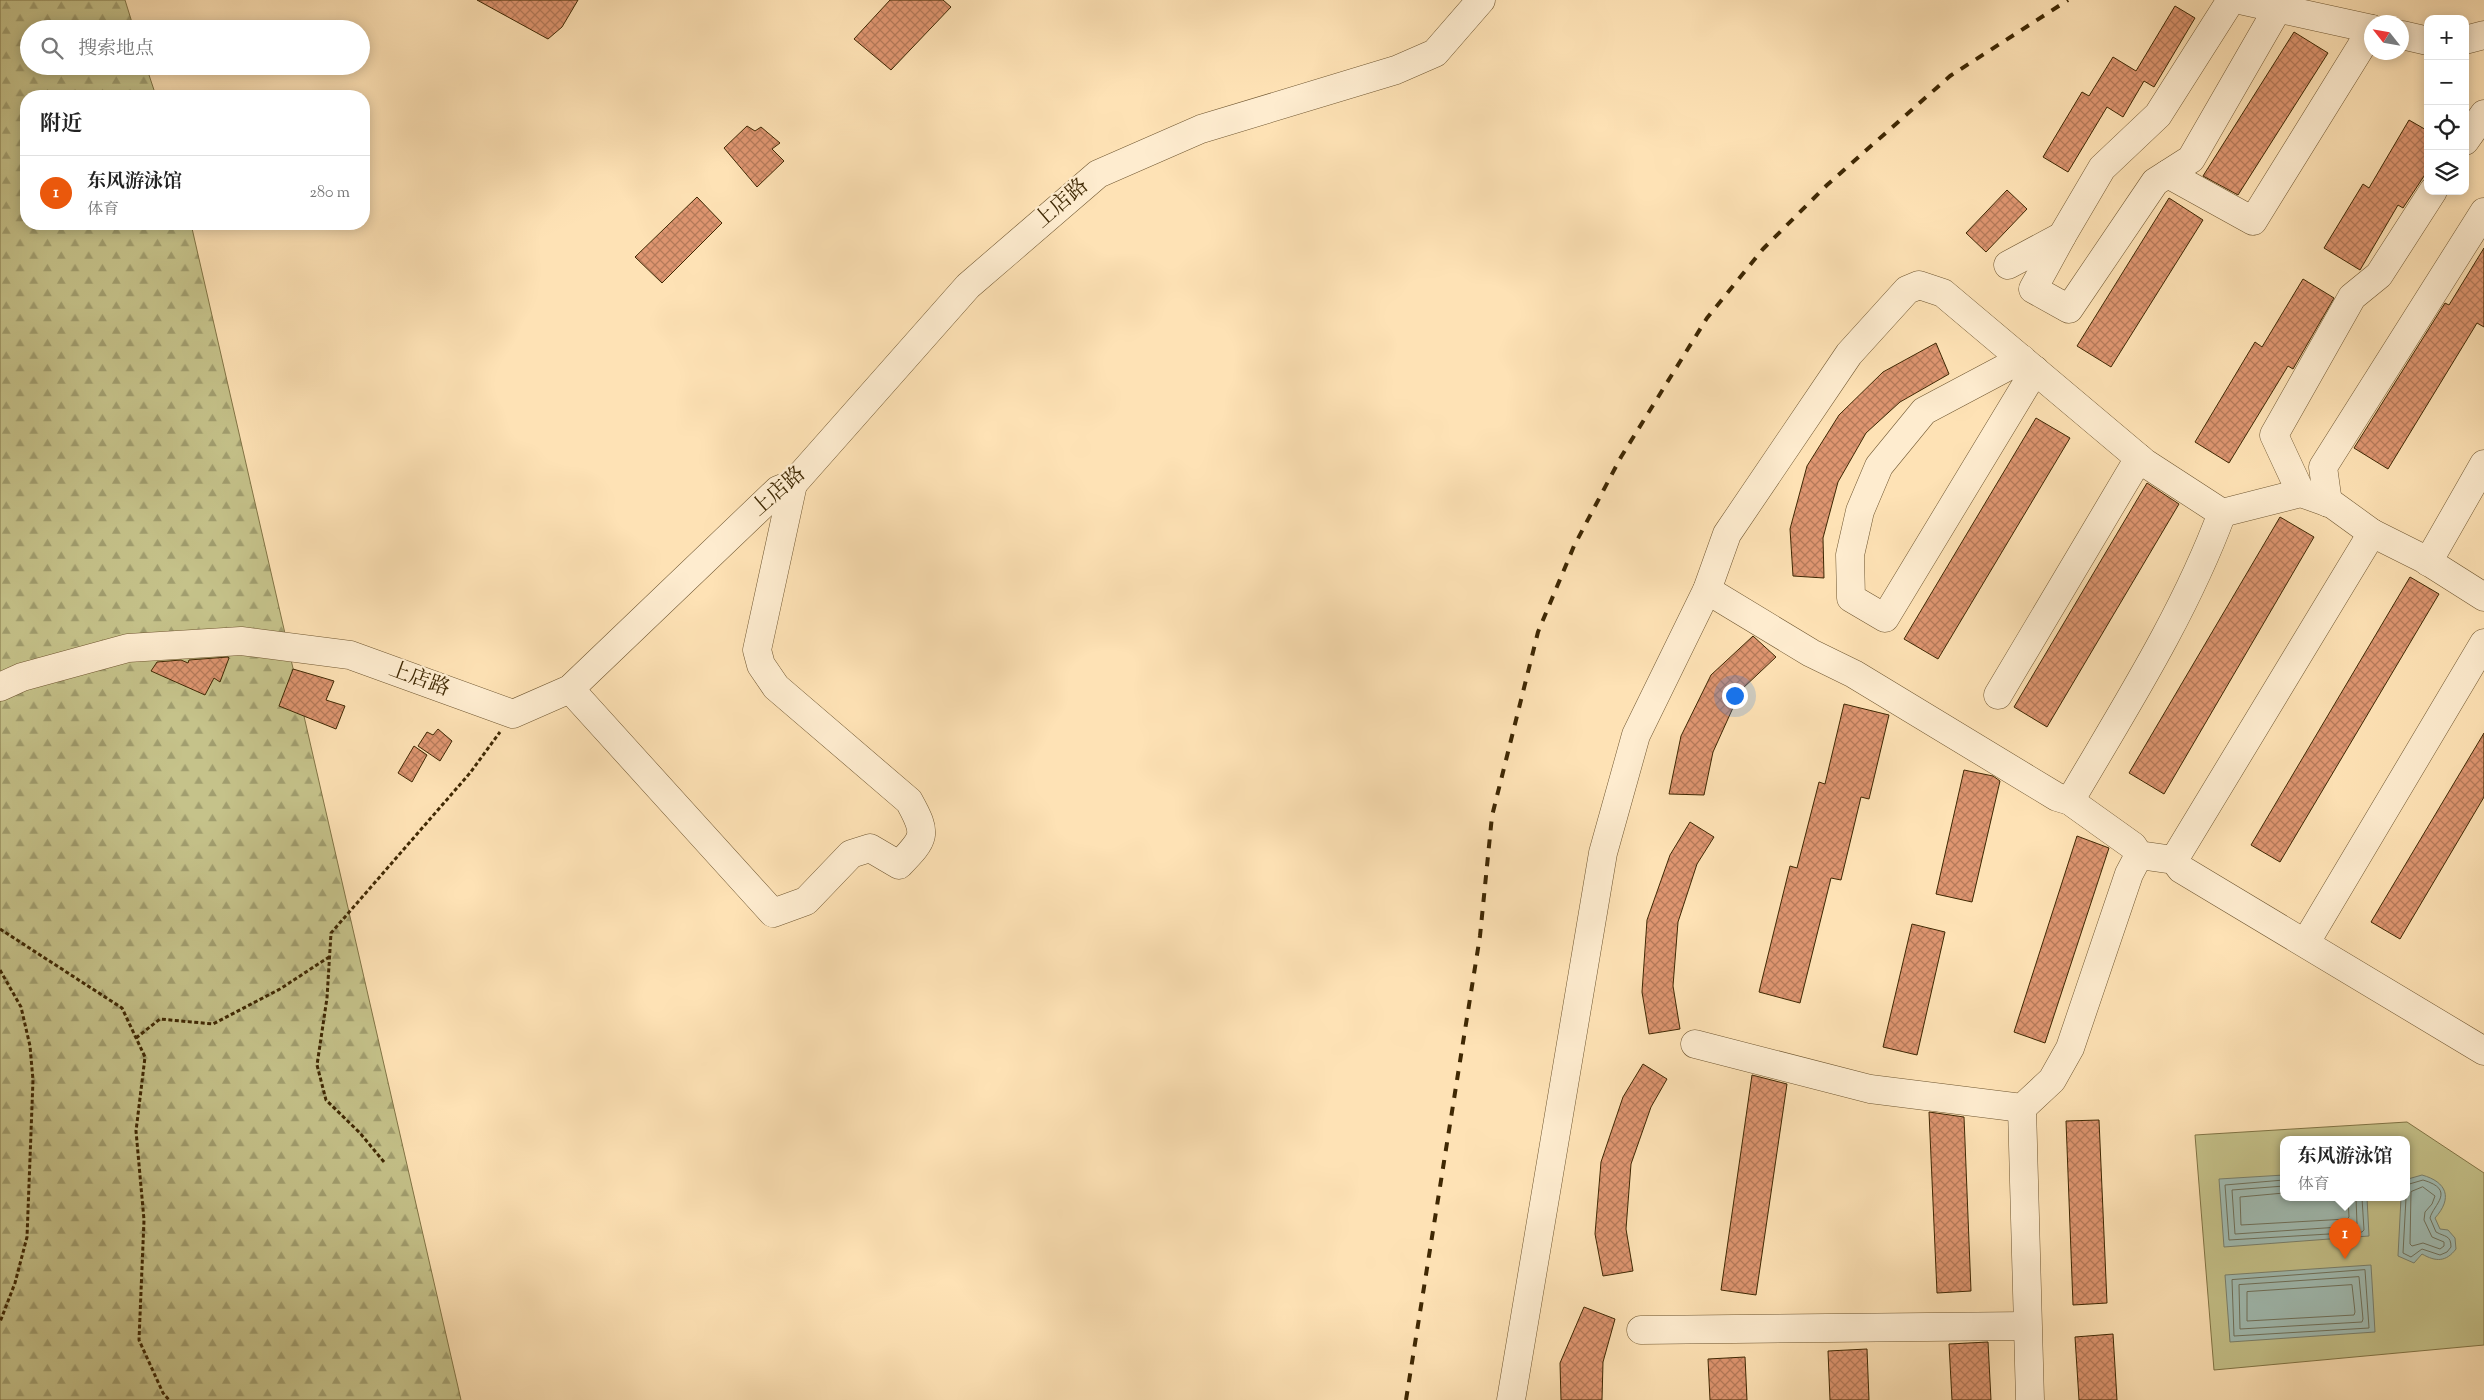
<!DOCTYPE html>
<html lang="zh">
<head>
<meta charset="utf-8">
<style>
  :root { --surface:#fff; --page:#f2f2f2; --text:#222; --muted:#767676; --line:#e0e0e0; --accent:#ea580c }
  body { margin:0; font-family:"Sorts Mill Goudy","Noto Serif SC",serif; background:var(--page); color:var(--text) }
  .controls { position:absolute; right:15px; top:15px; display:grid; overflow:hidden; border-radius:10px; box-shadow:0 2px 12px #0003 }
  .controls button { width:45px; height:45px; display:grid; place-items:center; padding:0; border:0; border-bottom:1px solid var(--line); background:var(--surface); color:var(--text); font:25px sans-serif }
  .compass { position:absolute; left:2364px; top:15px; width:45px; height:45px; border-radius:50%; background:var(--surface); box-shadow:0 2px 12px #0003; rotate:301deg }
  .you { position:absolute; left:1734px; top:695px; width:18px; height:18px; margin:-12px; border:4px solid #fff; border-radius:50%; background:#1a73e8; box-shadow:0 0 0 8px #1a73e833 }
  .badge { display:grid; place-items:center; width:32px; height:32px; border-radius:50%; background:var(--accent); color:#fff; font-size:16px; font-weight:700 }
  .pin { position:absolute; translate:-50% -41px; filter:drop-shadow(0 1px 2px #0008) }
  .pin::after { content:''; position:absolute; top:26px; width:18px; height:15px; background:inherit; clip-path:polygon(0 0,100% 0,50% 100%) }
  .popup { position:absolute; left:2280px; top:1136px; width:130px; height:65px; box-sizing:border-box; display:grid; place-content:center; border-radius:10px; background:var(--surface); filter:drop-shadow(0 1px 4px #0005); font-size:16px; white-space:nowrap; color:var(--muted) }
  .popup b { font-size:19px; color:var(--text) }
  .popup::after { content:''; position:absolute; left:50%; top:100%; margin-left:-10px; border:10px solid transparent; border-top-color:var(--surface) }
  .list { margin:0; padding:0; list-style:none }
  h2 { display:flex; justify-content:space-between; align-items:center; height:65px; margin:0; padding:0 20px; font-size:21px }
  h2 small { font-size:16px; font-weight:400; color:var(--muted) }
  .list li { display:grid; grid-template-columns:32px 1fr auto; gap:15px; align-items:center; box-sizing:border-box; height:75px; padding:0 20px; border-top:1px solid var(--line) }
  .list b { display:block; font-size:19px; white-space:nowrap }
  .list p { margin:0; font-size:16px; white-space:nowrap; color:var(--muted) }
  .list em { font-size:16px; font-style:normal; color:var(--muted) }
  .icon { flex:none; width:28px; height:28px; fill:none; stroke:currentColor; stroke-width:2; stroke-linecap:round; stroke-linejoin:round }
  .map { position:relative; flex:none; width:2484px; height:1400px; overflow:hidden }
  .search { position:absolute; background:var(--surface); box-shadow:0 2px 12px #0003; left:20px; top:20px; width:350px; height:55px; display:flex; align-items:center; gap:12px; box-sizing:border-box; padding:0 18px; border-radius:28px; color:var(--muted); font-size:19px }
  .panel { position:absolute; background:var(--surface); box-shadow:0 2px 12px #0003; left:20px; top:90px; width:350px; height:140px; border-radius:20px }
  .map>svg:first-child { display:block }
  .grass { fill:#c5c28a; stroke:#827546; fill-rule:evenodd }
  .forest { fill:url(#forest-firs); stroke:#827546 }
  .water { fill:#a1bdb4; stroke:#7a816d }
  .lines { fill:none; stroke-linecap:round; stroke-linejoin:round }
  .shore { stroke:#70725c; stroke-width:1 }
  .building { fill:url(#building-cross-hatch); stroke:#3f2803 }
  .minor-casing { stroke:#6f5630; stroke-width:29 }
  .path { stroke:#3f2803; stroke-width:3; stroke-dasharray:4 2.5; stroke-linecap:butt }
  .minor { stroke:#feeccf; stroke-width:28 }
  .rail { stroke:#3f2803; stroke-width:4; stroke-dasharray:9 9; stroke-linecap:butt }
  .labels { text-anchor:middle; dominant-baseline:central; stroke-width:4.5; stroke-linejoin:round; paint-order:stroke }
  .street-label { font-size:21px; fill:#3f2803; stroke:#feeccf }
</style>
</head>
<body>
<div class="map">
<svg width="2484" height="1400" viewBox="0 0 2484 1400">
  <defs>
    <pattern id="forest-firs" width="22" height="20" patternUnits="userSpaceOnUse" patternTransform="scale(1.25)"><rect width="22" height="20" fill="#c5c28a"/><path d="M5 1l3.5 6h-7zM16 11l3.5 6h-7z" fill="#a19e6f"/></pattern>
    <pattern id="building-cross-hatch" width="8" height="8" patternUnits="userSpaceOnUse" patternTransform="scale(1.25)"><rect width="8" height="8" fill="#de9570"/><path d="M0 0l8 8M0 8l8-8" fill="none" stroke="#b57a5a"/></pattern>
  </defs>
  <rect width="100%" height="100%" fill="#fee2b5"/>
  <filter id="stains"><feTurbulence type="fractalNoise" baseFrequency=".004" numOctaves="4"/><feColorMatrix values="0 0 0 0 .2 0 0 0 0 .09 0 0 0 0 .02 0 0 0 .5 -.17"/></filter>
  <radialGradient id="worn" r=".72"><stop offset=".6" stop-color="#630" stop-opacity="0"/><stop offset="1" stop-color="#630" stop-opacity=".3"/></radialGradient>
  <path class="grass" d="M2407,1122L2484,1173V1345L2214,1370L2195,1135ZM2284,1140H2406V1198H2284Z"/>
  <path class="forest" d="M0,0H125L134,29H29V66H146L156,96H26V224H191L461,1400H0Z"/>
  <g class="water">
    <path d="M2284,1175V1198H2367L2369,1236L2224,1247L2219,1179Z"/>
    <path d="M2422,1175C2447,1182 2453,1198 2435,1218L2440,1229L2448,1230L2455,1238L2456,1249C2446,1262 2436,1262 2422,1254L2414,1263L2398,1256L2401,1198H2406L2408,1179Z"/>
    <path d="M2371,1265L2375,1332L2230,1342L2225,1275Z"/>
  </g>
  <g class="lines">
    <g class="shore">
      <path d="M2284,1180L2225,1185L2229,1240L2362,1232L2364,1230L2362,1198"/>
      <path d="M2284,1186L2232,1190L2235,1234L2355,1226L2357,1224L2356,1198"/>
      <path d="M2423,1187L2435,1196L2432,1204L2425,1212L2424,1220L2432,1237L2444,1242V1246L2440,1249L2423,1243L2412,1246L2410,1244L2411,1192Z"/>
      <path d="M2284,1193L2240,1197L2241,1225L2347,1219L2349,1217L2348,1198"/>
      <path d="M2406,1198L2403,1253L2411,1257L2422,1249L2440,1255L2447,1252L2451,1247C2451,1235 2445,1237 2436,1232L2430,1218C2433,1205 2457,1190 2423,1180L2406,1185"/>
      <path d="M2365,1270L2369,1328L2234,1336L2232,1280Z"/>
      <path d="M2359,1277L2363,1319L2362,1322L2240,1329L2239,1285Z"/>
      <path d="M2352,1285L2355,1312L2354,1315L2247,1321V1292Z"/>
    </g>
  </g>
  <g class="building">
    <path d="M477,0H578L562,27L548,39Z"/>
    <path d="M890,0H943L951,7L891,70L854,39Z"/>
    <path d="M2175,6L2195,18L2154,87L2144,81L2123,117L2107,107L2068,172L2043,157L2082,92L2089,96L2113,57L2136,71Z"/>
    <path d="M2294,32L2328,53L2238,195L2203,176Z"/>
    <path d="M2409,120L2428,131V170L2403,208L2398,205L2360,270L2324,248L2363,184L2369,188Z"/>
    <path d="M747,126L755,131L761,127L780,143L772,149L784,161L757,187L724,148Z"/>
    <path d="M2007,190L2027,209L1986,252L1966,233Z"/>
    <path d="M697,197L722,223L662,283L635,257Z"/>
    <path d="M2169,198L2203,220L2111,367L2077,346Z"/>
    <path d="M2484,248V327L2477,323L2388,469L2354,448L2445,303L2449,305Z"/>
    <path d="M2303,279L2334,298L2293,369L2288,366L2229,463L2195,442L2255,342L2262,347Z"/>
    <path d="M1936,343L1949,374L1900,402L1866,433L1838,482L1823,538L1824,578L1793,576L1790,529L1807,466L1839,415L1883,372Z"/>
    <path d="M2036,418L2070,438L1938,659L1904,639Z"/>
    <path d="M2147,483L2179,504L2047,727L2014,707Z"/>
    <path d="M2280,517L2314,537L2164,794L2129,773Z"/>
    <path d="M2410,577L2439,594L2280,862L2251,845Z"/>
    <path d="M1753,636L1776,657L1741,690L1713,752L1704,795L1669,794L1681,736L1711,675Z"/>
    <path d="M228,657L229,658L220,682L214,678L205,695L151,671L157,662L181,660L188,663L189,660Z"/>
    <path d="M293,669L334,681L326,700L345,706L336,729L279,706Z"/>
    <path d="M1844,704L1889,715L1869,799L1861,797L1841,880L1831,878L1800,1003L1759,992L1790,866L1797,868L1819,782L1825,784Z"/>
    <path d="M438,729L452,741L440,761L418,746L427,732L433,735Z"/>
    <path d="M2484,733V797L2400,939L2371,922Z"/>
    <path d="M414,746L427,755L412,782L398,773Z"/>
    <path d="M1964,770L1993,776L2000,781L1972,902L1936,894Z"/>
    <path d="M1690,822L1714,837L1697,864L1678,922L1673,986L1680,1029L1649,1034L1642,992L1647,920L1670,855Z"/>
    <path d="M2077,836L2109,848L2045,1043L2014,1032Z"/>
    <path d="M1912,924L1945,932L1917,1055L1883,1047Z"/>
    <path d="M1643,1064L1667,1079L1651,1107L1631,1164L1626,1229L1633,1271L1603,1276L1595,1234L1601,1162L1623,1097Z"/>
    <path d="M1752,1075L1787,1084L1756,1295L1721,1290Z"/>
    <path d="M1929,1112L1964,1117L1971,1291L1937,1293Z"/>
    <path d="M2099,1120L2107,1303L2073,1305L2066,1121Z"/>
    <path d="M1584,1307L1615,1319L1603,1362L1602,1400H1561L1560,1363Z"/>
    <path d="M2113,1334L2117,1400H2079L2075,1337Z"/>
    <path d="M1988,1342L1991,1400H1952L1949,1344Z"/>
    <path d="M1867,1349L1869,1400H1830L1828,1351Z"/>
    <path d="M1745,1357L1747,1400H1710L1708,1359Z"/>
  </g>
  <g class="lines">
    <g class="minor-casing">
      <g id="minor">
        <path d="M2240,0L2372,29"/>
        <path d="M2402,35L2428,41"/>
        <path d="M2465,40L2484,35"/>
        <path d="M2465,141L2484,114"/>
        <path d="M2168,174L2253,221L2372,29"/>
        <path d="M2062,236L2033,289L2069,309L2155,182L2191,159L2278,8"/>
        <path d="M2008,265L2062,236L2102,168L2158,115L2231,0"/>
        <path d="M2022,359L1924,411L1879,466L1860,511L1850,555L1851,598L1885,618L2035,370"/>
        <path d="M2301,493L2274,435L2352,297L2379,275L2433,191"/>
        <path d="M2328,503L2323,467L2484,212"/>
        <path d="M2428,562L2484,464"/>
        <path d="M1707,590L1811,653L1854,674L2057,797L2070,801L2133,846L2139,855L2174,860L2181,869L2484,1051"/>
        <path d="M0,687L22,677L128,648L241,641L350,655L513,714L570,689L778,490L793,484L968,286L1098,174L1201,129L1396,70L1435,53L1481,0"/>
        <path d="M570,689L773,913L806,901L851,854L870,848L899,865C925,838 928,835 909,801L776,687L761,665L757,650L793,484"/>
        <path d="M1998,695L2139,458"/>
        <path d="M2070,801C2125,707 2184,615 2222,513"/>
        <path d="M2174,860L2372,533"/>
        <path d="M2306,942L2484,643"/>
        <path d="M1695,1044L1870,1089L2022,1108L2052,1080L2070,1048L2129,874L2139,855"/>
        <path d="M2022,1108L2030,1400"/>
        <path d="M1641,1330L2026,1326"/>
        <path d="M1511,1400L1603,853L1636,735L1707,590L1727,534L1849,354L1907,290L1919,285L1943,293L2145,463L2222,513L2301,493L2332,504L2372,533L2424,559L2484,597"/>
      </g>
    </g>
    <g class="path">
      <path d="M0,929L122,1008L145,1057L136,1131L144,1220L139,1340L163,1393L169,1400"/>
      <path d="M0,970L21,1007L30,1046L33,1080L27,1237L15,1283L0,1322"/>
      <path d="M136,1038L160,1019L213,1024L280,989L329,957"/>
      <path d="M384,1162L360,1133L326,1100L317,1065L327,998L331,933L470,773L500,732"/>
    </g>
    <use href="#minor" class="minor"/>
    <path class="rail" d="M1406,1400L1480,936L1492,816L1538,632L1574,546L1621,457L1707,318L1763,249L1827,185L1950,76L2068,0"/>
  </g>
  <g class="labels">
    <g class="street-label">
      <text transform="translate(1062 204) rotate(-41)">上店路</text>
      <text transform="translate(779 492) rotate(-41)">上店路</text>
      <text transform="translate(419 680) rotate(20)">上店路</text>
    </g>
  </g>
  <rect width="100%" height="100%" filter="url(#stains)"/>
  <rect width="100%" height="100%" fill="url(#worn)"/>
</svg>
<div class="controls">
<button>+</button>
<button>−</button>
<button><svg class="icon" aria-label="locate" viewBox="0 0 24 24"><circle cx="12" cy="12" r="6"/><path d="M12 2v4M12 18v4M2 12h4M18 12h4"/></svg></button>
<button><svg class="icon" aria-label="layers" viewBox="0 0 24 24"><path d="M12 4l9 5-9 5-9-5zM3 14l9 5 9-5"/></svg></button>
</div>
<svg class="compass" viewBox="-18 -18 36 36"><path d="M0-13l5 13h-10z" fill="#e53935"/><path d="M0 13l5-13h-10z" fill="#767676"/></svg>
<div class="you"></div>
<div class="pin badge" style="left:2345px;top:1259px">1</div>
<div class="popup"><b>东风游泳馆</b>体育</div>
<div class="search"><svg class="icon" aria-label="search" viewBox="0 0 24 24"><circle cx="10" cy="10" r="6"/><path d="M15 15l6 6"/></svg>搜索地点</div>
<section class="panel">
<h2>附近<small></small></h2>
<ul class="list">
<li><span class="badge">1</span><div><b>东风游泳馆</b><p>体育</p></div><em>280 m</em></li>
</ul>
</section>
</div>
</body>
</html>
